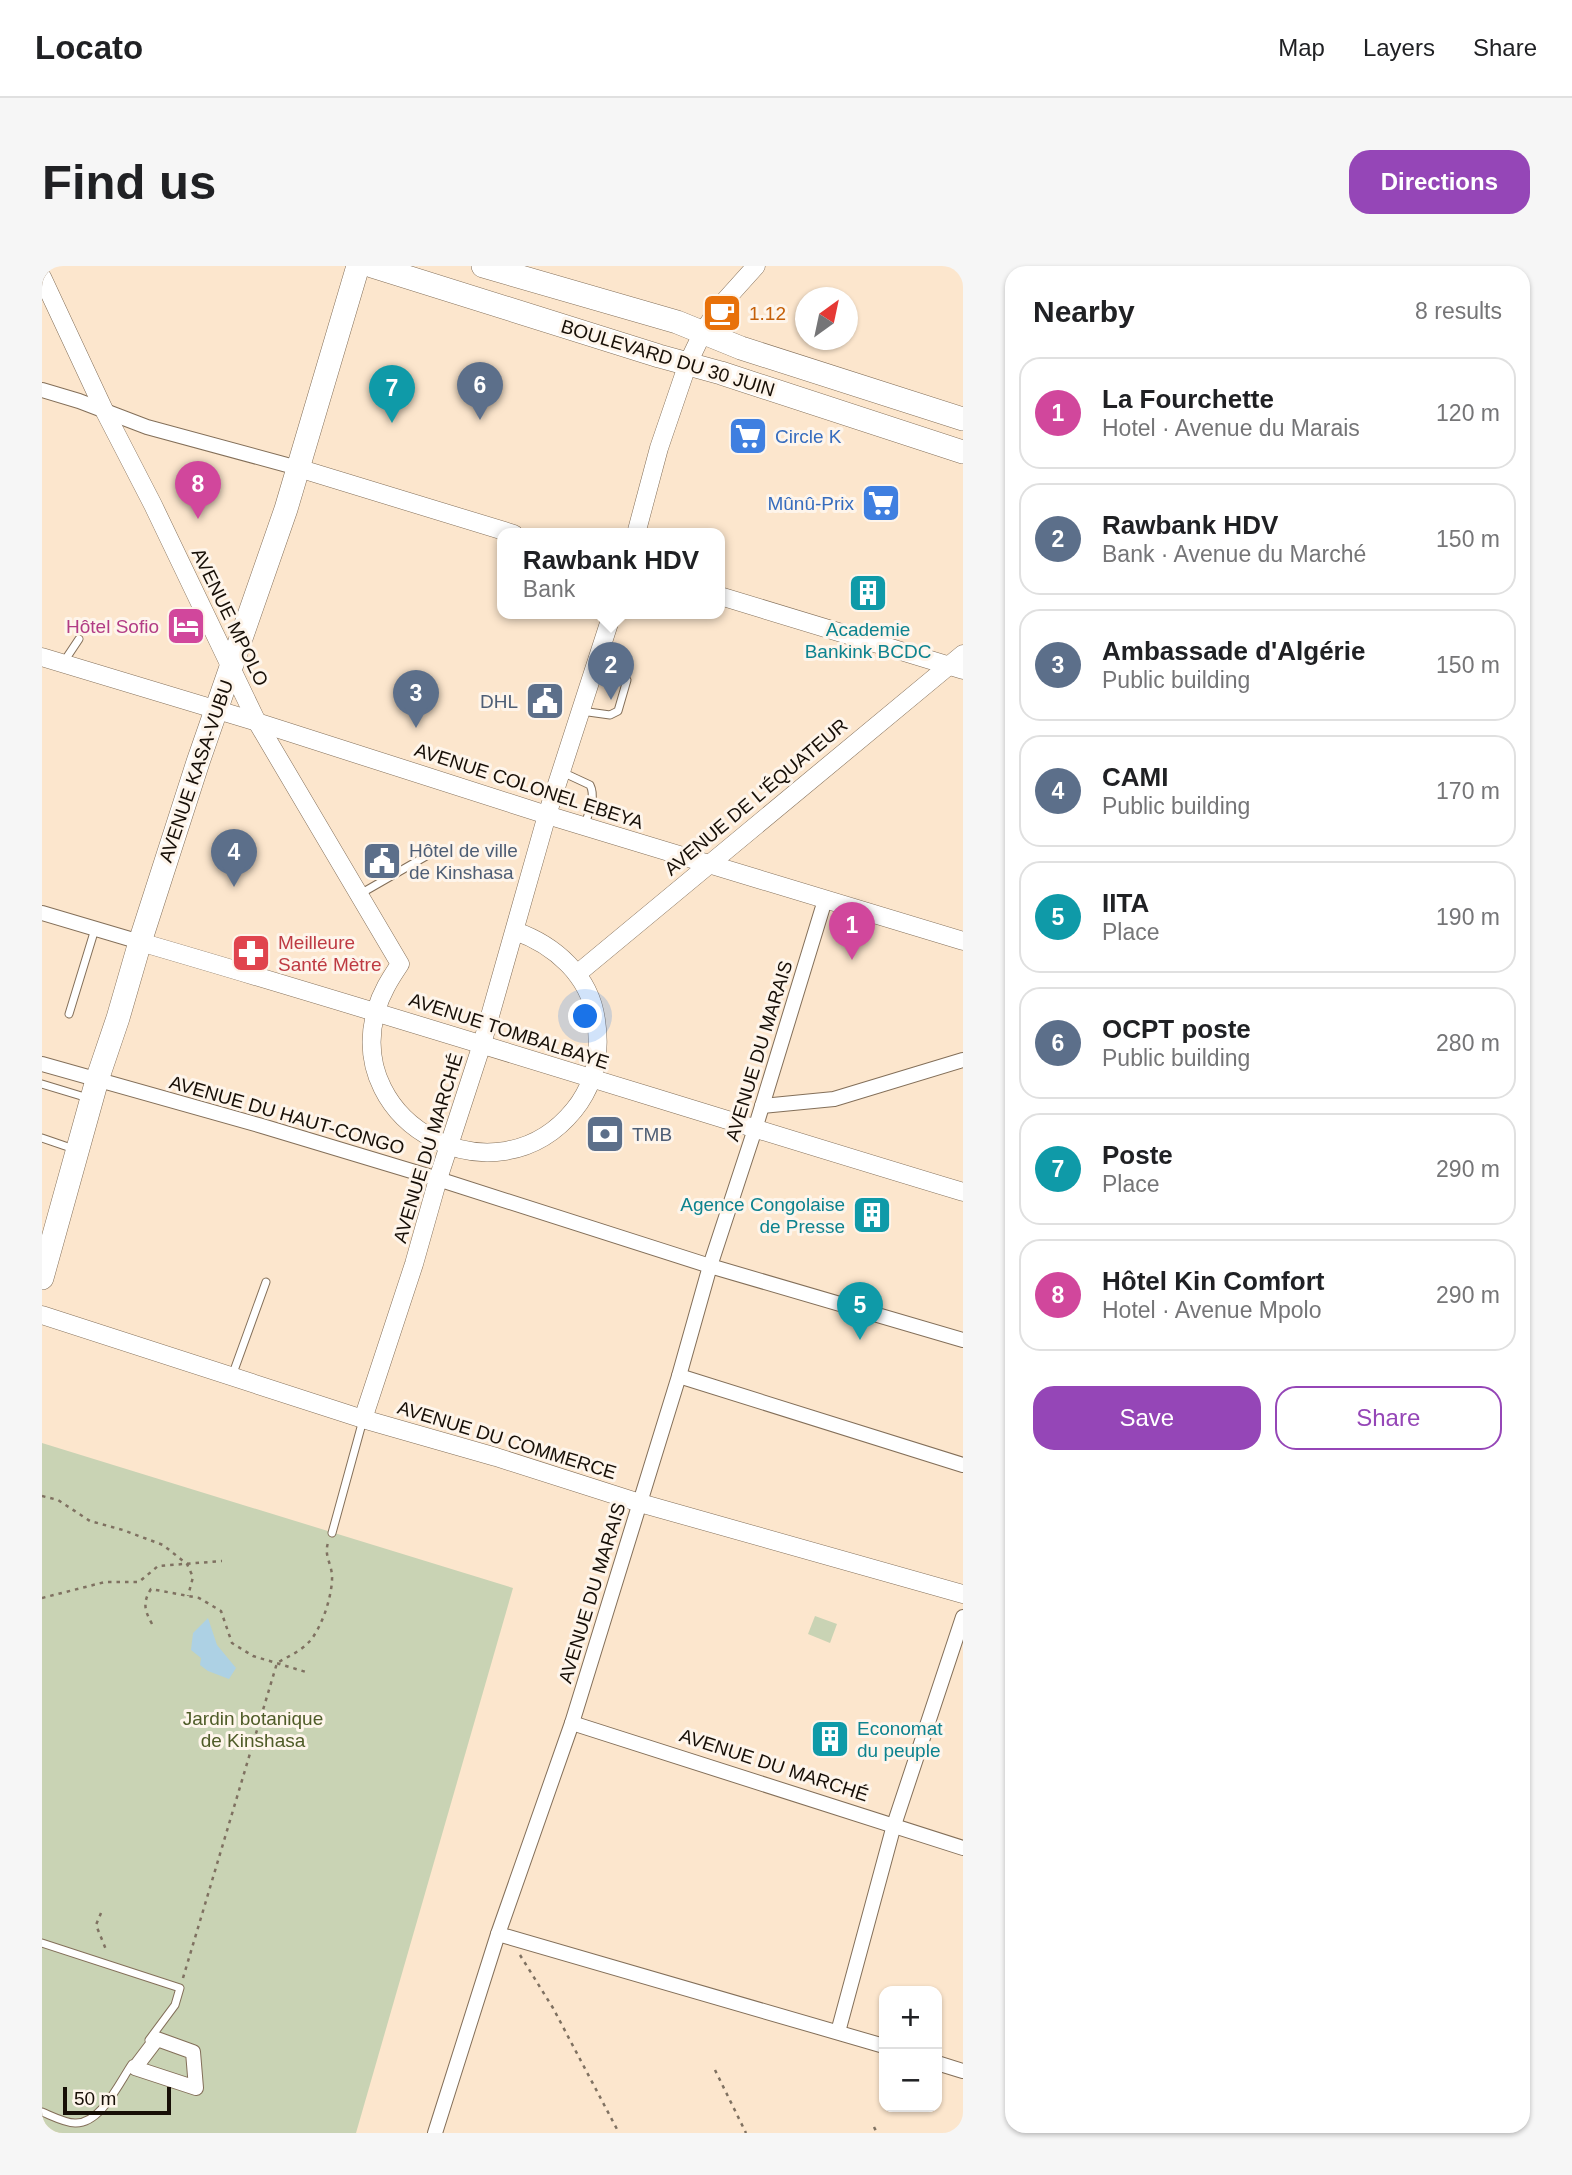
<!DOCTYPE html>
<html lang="en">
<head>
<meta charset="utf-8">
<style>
  :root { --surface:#fff; --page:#f6f6f6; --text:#202124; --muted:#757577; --line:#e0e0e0; --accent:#9546b7 }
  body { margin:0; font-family:Helvetica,sans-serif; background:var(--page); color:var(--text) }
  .controls { position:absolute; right:21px; bottom:21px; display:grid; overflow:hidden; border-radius:14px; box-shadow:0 2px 5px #0004 }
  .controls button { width:63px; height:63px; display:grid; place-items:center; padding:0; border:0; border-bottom:2px solid var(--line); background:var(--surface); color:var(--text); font:35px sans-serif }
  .compass { position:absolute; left:753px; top:21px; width:63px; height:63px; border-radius:50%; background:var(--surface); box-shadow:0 2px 5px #0004; rotate:33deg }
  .scale { position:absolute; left:21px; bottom:18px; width:108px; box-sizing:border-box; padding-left:7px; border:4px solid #170f07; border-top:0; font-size:19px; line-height:24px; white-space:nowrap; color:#170f07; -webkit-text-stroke:5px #fef5eb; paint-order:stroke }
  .you { position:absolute; left:544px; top:751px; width:24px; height:24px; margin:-18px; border:5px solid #fff; border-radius:50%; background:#1a73e8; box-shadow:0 0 0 10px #1a73e833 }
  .badge { display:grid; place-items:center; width:46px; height:46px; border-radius:50%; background:var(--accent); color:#fff; font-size:23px; font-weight:700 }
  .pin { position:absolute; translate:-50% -58px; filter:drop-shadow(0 2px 4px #0008) }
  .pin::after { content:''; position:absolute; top:37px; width:24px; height:21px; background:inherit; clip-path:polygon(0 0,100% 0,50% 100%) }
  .popup { position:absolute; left:455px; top:262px; width:228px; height:91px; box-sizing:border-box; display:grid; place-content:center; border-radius:14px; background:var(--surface); filter:drop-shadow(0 2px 5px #0005); font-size:23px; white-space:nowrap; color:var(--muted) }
  .popup b { font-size:26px; color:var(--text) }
  .popup::after { content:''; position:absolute; left:50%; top:100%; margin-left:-14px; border:14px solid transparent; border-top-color:var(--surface) }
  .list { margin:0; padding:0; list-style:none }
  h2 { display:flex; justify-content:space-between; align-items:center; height:91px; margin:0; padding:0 28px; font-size:30px }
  h2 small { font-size:23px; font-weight:400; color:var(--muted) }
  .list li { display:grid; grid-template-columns:46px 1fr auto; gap:21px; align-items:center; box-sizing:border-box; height:112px; margin:0 14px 14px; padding:0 14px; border:2px solid var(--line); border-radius:21px }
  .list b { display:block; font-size:26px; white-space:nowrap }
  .list p { margin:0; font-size:23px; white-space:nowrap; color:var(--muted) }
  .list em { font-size:23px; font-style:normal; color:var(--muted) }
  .actions { display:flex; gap:14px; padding:21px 28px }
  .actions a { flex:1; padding:16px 0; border:2px solid var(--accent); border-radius:21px; text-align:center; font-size:24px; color:var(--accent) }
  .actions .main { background:var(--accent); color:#fff }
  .map { position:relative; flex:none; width:921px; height:1867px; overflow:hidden; border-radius:21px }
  header { display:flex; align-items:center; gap:42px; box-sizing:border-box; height:98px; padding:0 35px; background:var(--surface); border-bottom:2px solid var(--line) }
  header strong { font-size:33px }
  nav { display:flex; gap:38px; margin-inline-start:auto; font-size:24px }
  .intro { display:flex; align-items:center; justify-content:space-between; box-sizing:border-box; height:168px; padding:0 42px }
  h1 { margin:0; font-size:49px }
  .button { padding:18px 32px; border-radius:21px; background:var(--accent); color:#fff; font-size:24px; font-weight:700 }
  main { display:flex; gap:42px; padding:0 42px }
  aside { flex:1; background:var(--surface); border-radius:21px; box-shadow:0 2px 5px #0004 }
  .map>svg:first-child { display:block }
  .green { fill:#c9d3b4 }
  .water { fill:#add1e4 }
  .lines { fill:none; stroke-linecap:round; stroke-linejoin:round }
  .service-casing { stroke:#836f59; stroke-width:9 }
  .minor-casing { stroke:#836f59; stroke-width:16 }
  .tertiary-casing { stroke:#836f59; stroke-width:19 }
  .primary-casing { stroke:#836f59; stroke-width:24 }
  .path { stroke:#7f7161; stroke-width:2.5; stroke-dasharray:3.5 5; stroke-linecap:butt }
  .service { stroke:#fff; stroke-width:7 }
  .minor { stroke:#fff; stroke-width:14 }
  .tertiary { stroke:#fff; stroke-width:18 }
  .primary { stroke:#fff; stroke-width:23 }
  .labels { text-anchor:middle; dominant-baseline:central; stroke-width:6; stroke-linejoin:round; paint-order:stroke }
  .food-label { font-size:19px; fill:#c56008; stroke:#fef5eb; text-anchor:start }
  .street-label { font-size:19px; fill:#170f07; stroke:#fef5eb }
  .shop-label { font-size:19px; fill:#366cbe; stroke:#fef5eb; text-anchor:start }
  .hotel-label { font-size:19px; fill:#b23c85; stroke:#fef5eb; text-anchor:end }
  .culture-label { font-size:19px; fill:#0d838f; stroke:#fef5eb }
  .service-label { font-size:19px; fill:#4e5e75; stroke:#fef5eb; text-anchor:start }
  .health-label { font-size:19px; fill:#be3a42; stroke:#fef5eb; text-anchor:start }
  .park-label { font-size:19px; fill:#4f5c28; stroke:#fef5eb }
</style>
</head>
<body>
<header>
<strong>Locato</strong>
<nav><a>Map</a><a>Layers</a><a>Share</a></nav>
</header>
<div class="intro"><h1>Find us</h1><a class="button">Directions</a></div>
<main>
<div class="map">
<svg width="921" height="1867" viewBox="0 0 921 1867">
  <rect width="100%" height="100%" fill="#fce6cd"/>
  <g class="green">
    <path d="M0,1177L471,1322L314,1867H17L0,1862Z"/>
    <path d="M773,1350L795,1358L788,1377L766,1368Z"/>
  </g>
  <path class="water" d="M166,1352L175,1379L194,1402L187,1413L166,1405L158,1399L159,1392L149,1384L151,1367Z"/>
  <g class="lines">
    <g class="service-casing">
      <g id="service">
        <path d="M21,397L37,373"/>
        <path d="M539,445L568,449L576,445L585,414L578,405L556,394"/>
        <path d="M520,506L548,519C554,531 547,546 543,558"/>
        <path d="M318,628L386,589"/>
        <path d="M27,748L53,663"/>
        <path d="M0,818L46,832"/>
        <path d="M0,872L32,883"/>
        <path d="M190,1110L224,1016"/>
        <path d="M290,1267L321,1154"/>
        <path d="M0,1677L138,1722L133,1739L107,1774"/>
        <path d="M0,1846C10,1850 23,1857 33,1857C59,1858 77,1817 90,1798"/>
      </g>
    </g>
    <g class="minor-casing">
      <g id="minor">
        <path d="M0,124L37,135L105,161L256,202"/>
        <path d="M0,647L98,676"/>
        <path d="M0,798L220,860L396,913L668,1000L921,1074"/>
        <path d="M720,840L792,833L921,794"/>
        <path d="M637,1110L921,1199"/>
        <path d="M530,1457L921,1582"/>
        <path d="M456,1668L842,1780"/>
        <path d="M796,1766L852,1559L921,1351"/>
        <path d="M115,1773L151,1786L154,1822L93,1802Z"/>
        <path d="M895,1797L921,1805"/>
        <path d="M393,1867L456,1668L530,1457L637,1110L668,1000L713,863L783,634"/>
      </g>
    </g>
    <g class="tertiary-casing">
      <g id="tertiary">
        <path d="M0,11L63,146L111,239L215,456L358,698C348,713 339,727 334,745C302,860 455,939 532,844C553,818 559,787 554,754C548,710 513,679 473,665"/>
        <path d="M256,202L472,268"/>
        <path d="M594,268L617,182L646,97L661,66L678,40L714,0"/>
        <path d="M678,330L921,404"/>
        <path d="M0,391L215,456L505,549L921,675"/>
        <path d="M98,676C373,756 646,843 921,926"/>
        <path d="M535,708L921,388"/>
        <path d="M0,1049L321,1153L454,1191L598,1237L921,1328"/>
        <path d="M321,1153L372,998L396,913L440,778L505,549L570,348"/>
      </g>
    </g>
    <g class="primary-casing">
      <g id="primary">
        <path d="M330,0L617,90L679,107L921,186"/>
        <path d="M441,0L635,56L699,82L921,153"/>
        <path d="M0,1012L55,814L76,752L98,676L156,496L244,243L316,0"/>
      </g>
    </g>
    <g class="path">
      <path d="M0,1230L16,1234L48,1255L81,1264L121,1279L145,1298L151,1311L146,1330"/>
      <path d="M0,1332L63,1316H97L116,1300L180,1295"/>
      <path d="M110,1358C103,1345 100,1337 109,1323L157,1332L179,1345L190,1377L211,1390L264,1406"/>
      <path d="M59,1647L54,1659L65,1686"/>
      <path d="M478,1689L511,1742L577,1867"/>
      <path d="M141,1712L235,1397C245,1391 259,1385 267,1376C280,1362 291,1328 290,1309C289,1297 282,1289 286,1277"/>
      <path d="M673,1804L704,1867"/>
      <path d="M832,1861L835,1867"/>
    </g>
    <use href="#service" class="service"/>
    <use href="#minor" class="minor"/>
    <use href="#tertiary" class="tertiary"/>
    <use href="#primary" class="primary"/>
  </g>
  <defs>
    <g id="cafe-square" transform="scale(2.0125)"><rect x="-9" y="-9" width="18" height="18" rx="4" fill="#e8710a" stroke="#fef5eb"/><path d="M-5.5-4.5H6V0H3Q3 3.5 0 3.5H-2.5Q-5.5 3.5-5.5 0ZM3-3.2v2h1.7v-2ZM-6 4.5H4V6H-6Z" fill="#fff"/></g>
    <g id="supermarket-square" transform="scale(2.0125)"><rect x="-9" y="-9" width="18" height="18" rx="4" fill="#3f7fe0" stroke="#fef5eb"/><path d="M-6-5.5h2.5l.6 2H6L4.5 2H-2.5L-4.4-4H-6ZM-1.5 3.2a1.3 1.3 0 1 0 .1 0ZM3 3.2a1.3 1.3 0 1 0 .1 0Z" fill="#fff"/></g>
    <g id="building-square" transform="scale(2.0125)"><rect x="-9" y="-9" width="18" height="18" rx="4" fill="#0f9aa8" stroke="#fef5eb"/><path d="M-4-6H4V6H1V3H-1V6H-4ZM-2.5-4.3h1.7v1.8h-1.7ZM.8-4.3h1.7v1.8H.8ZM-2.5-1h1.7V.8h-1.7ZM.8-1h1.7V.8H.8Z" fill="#fff"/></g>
    <g id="hotel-square" transform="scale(2.0125)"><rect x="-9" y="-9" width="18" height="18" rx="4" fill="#d1479c" stroke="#fef5eb"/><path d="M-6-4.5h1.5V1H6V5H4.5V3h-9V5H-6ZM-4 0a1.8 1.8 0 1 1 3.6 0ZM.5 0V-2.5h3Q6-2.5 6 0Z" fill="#fff"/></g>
    <g id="civic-square" transform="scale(2.0125)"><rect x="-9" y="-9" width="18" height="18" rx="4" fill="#5c6f8a" stroke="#fef5eb"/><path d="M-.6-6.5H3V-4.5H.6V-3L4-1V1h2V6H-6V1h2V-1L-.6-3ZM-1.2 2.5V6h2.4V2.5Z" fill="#fff"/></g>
    <g id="pharmacy-square" transform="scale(2.0125)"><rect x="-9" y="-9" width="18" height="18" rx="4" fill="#e0444e" stroke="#fef5eb"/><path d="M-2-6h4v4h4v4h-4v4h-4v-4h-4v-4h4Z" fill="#fff"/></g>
    <g id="bank-square" transform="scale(2.0125)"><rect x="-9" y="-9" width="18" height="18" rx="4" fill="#5c6f8a" stroke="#fef5eb"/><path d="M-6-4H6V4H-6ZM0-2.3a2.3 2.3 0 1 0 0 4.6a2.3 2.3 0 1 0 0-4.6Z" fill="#fff"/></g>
  </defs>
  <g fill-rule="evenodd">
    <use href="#cafe-square" x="680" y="47"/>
    <use href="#supermarket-square" x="706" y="170"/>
    <use href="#supermarket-square" x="839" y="237"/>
    <use href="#building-square" x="826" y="327"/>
    <use href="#hotel-square" x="144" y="360"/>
    <use href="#civic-square" x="503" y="435"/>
    <use href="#civic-square" x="340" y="595"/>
    <use href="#pharmacy-square" x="209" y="687"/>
    <use href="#bank-square" x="563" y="868"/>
    <use href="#building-square" x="830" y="949"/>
    <use href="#building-square" x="788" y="1473"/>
  </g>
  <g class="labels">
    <g class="food-label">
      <text x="707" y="47">1.12</text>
    </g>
    <g class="street-label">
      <text transform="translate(626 92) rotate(17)">BOULEVARD DU 30 JUIN</text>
      <text transform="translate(188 351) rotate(64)">AVENUE MPOLO</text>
      <text transform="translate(154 505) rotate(-71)">AVENUE KASA-VUBU</text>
      <text transform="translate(487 520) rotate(18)">AVENUE COLONEL EBEYA</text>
      <text transform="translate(714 531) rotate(-40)">AVENUE DE L'ÉQUATEUR</text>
      <text transform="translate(467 765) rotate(18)">AVENUE TOMBALBAYE</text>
      <text transform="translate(717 785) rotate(-73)">AVENUE DU MARAIS</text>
      <text transform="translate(245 849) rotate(16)">AVENUE DU HAUT-CONGO</text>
      <text transform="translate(386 882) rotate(-73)">AVENUE DU MARCHÉ</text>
      <text transform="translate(465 1174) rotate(17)">AVENUE DU COMMERCE</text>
      <text transform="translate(550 1327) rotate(-73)">AVENUE DU MARAIS</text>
      <text transform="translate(732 1499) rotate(18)">AVENUE DU MARCHÉ</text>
    </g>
    <g class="shop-label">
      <text x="733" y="170">Circle K</text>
      <text x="812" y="237" text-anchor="end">Mûnû-Prix</text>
    </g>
    <g class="hotel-label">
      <text x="117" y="360">Hôtel Sofio</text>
    </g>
    <g class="culture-label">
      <text x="826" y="363">Academie<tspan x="826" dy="22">Bankink BCDC</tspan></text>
      <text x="803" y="938" text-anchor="end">Agence Congolaise<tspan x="803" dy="22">de Presse</tspan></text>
      <text x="815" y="1462" text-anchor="start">Economat<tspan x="815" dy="22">du peuple</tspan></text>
    </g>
    <g class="service-label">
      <text x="476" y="435" text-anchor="end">DHL</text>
      <text x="367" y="584">Hôtel de ville<tspan x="367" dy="22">de Kinshasa</tspan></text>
      <text x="590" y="868">TMB</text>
    </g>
    <g class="health-label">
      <text x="236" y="676">Meilleure<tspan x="236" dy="22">Santé Mètre</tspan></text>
    </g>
    <g class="park-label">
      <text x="211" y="1452">Jardin botanique<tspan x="211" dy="22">de Kinshasa</tspan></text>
    </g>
  </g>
</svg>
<div class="controls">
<button>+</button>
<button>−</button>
</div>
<svg class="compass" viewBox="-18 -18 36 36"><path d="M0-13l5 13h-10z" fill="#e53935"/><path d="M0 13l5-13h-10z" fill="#757577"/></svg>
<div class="scale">50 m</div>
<div class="you"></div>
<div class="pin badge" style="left:810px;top:694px;background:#d1479c">1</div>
<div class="pin badge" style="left:569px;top:434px;background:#5c6f8a">2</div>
<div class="popup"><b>Rawbank HDV</b>Bank</div>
<div class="pin badge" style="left:374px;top:462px;background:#5c6f8a">3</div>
<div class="pin badge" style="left:192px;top:621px;background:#5c6f8a">4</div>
<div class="pin badge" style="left:818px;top:1074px;background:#0f9aa8">5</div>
<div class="pin badge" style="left:438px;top:154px;background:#5c6f8a">6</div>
<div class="pin badge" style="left:350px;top:157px;background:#0f9aa8">7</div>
<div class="pin badge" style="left:156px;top:253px;background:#d1479c">8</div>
</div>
<aside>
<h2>Nearby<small>8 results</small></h2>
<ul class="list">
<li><span class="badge" style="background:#d1479c">1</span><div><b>La Fourchette</b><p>Hotel · Avenue du Marais</p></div><em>120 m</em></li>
<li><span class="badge" style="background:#5c6f8a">2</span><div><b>Rawbank HDV</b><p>Bank · Avenue du Marché</p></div><em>150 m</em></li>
<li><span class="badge" style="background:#5c6f8a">3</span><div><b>Ambassade d'Algérie</b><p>Public building</p></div><em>150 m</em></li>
<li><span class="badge" style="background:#5c6f8a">4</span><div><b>CAMI</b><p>Public building</p></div><em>170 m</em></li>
<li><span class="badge" style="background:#0f9aa8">5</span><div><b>IITA</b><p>Place</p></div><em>190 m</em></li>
<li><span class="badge" style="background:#5c6f8a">6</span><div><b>OCPT poste</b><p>Public building</p></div><em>280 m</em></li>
<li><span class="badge" style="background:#0f9aa8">7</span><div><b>Poste</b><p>Place</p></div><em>290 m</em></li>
<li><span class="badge" style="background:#d1479c">8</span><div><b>Hôtel Kin Comfort</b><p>Hotel · Avenue Mpolo</p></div><em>290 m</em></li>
</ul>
<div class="actions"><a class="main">Save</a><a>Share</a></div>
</aside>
</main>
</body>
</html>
